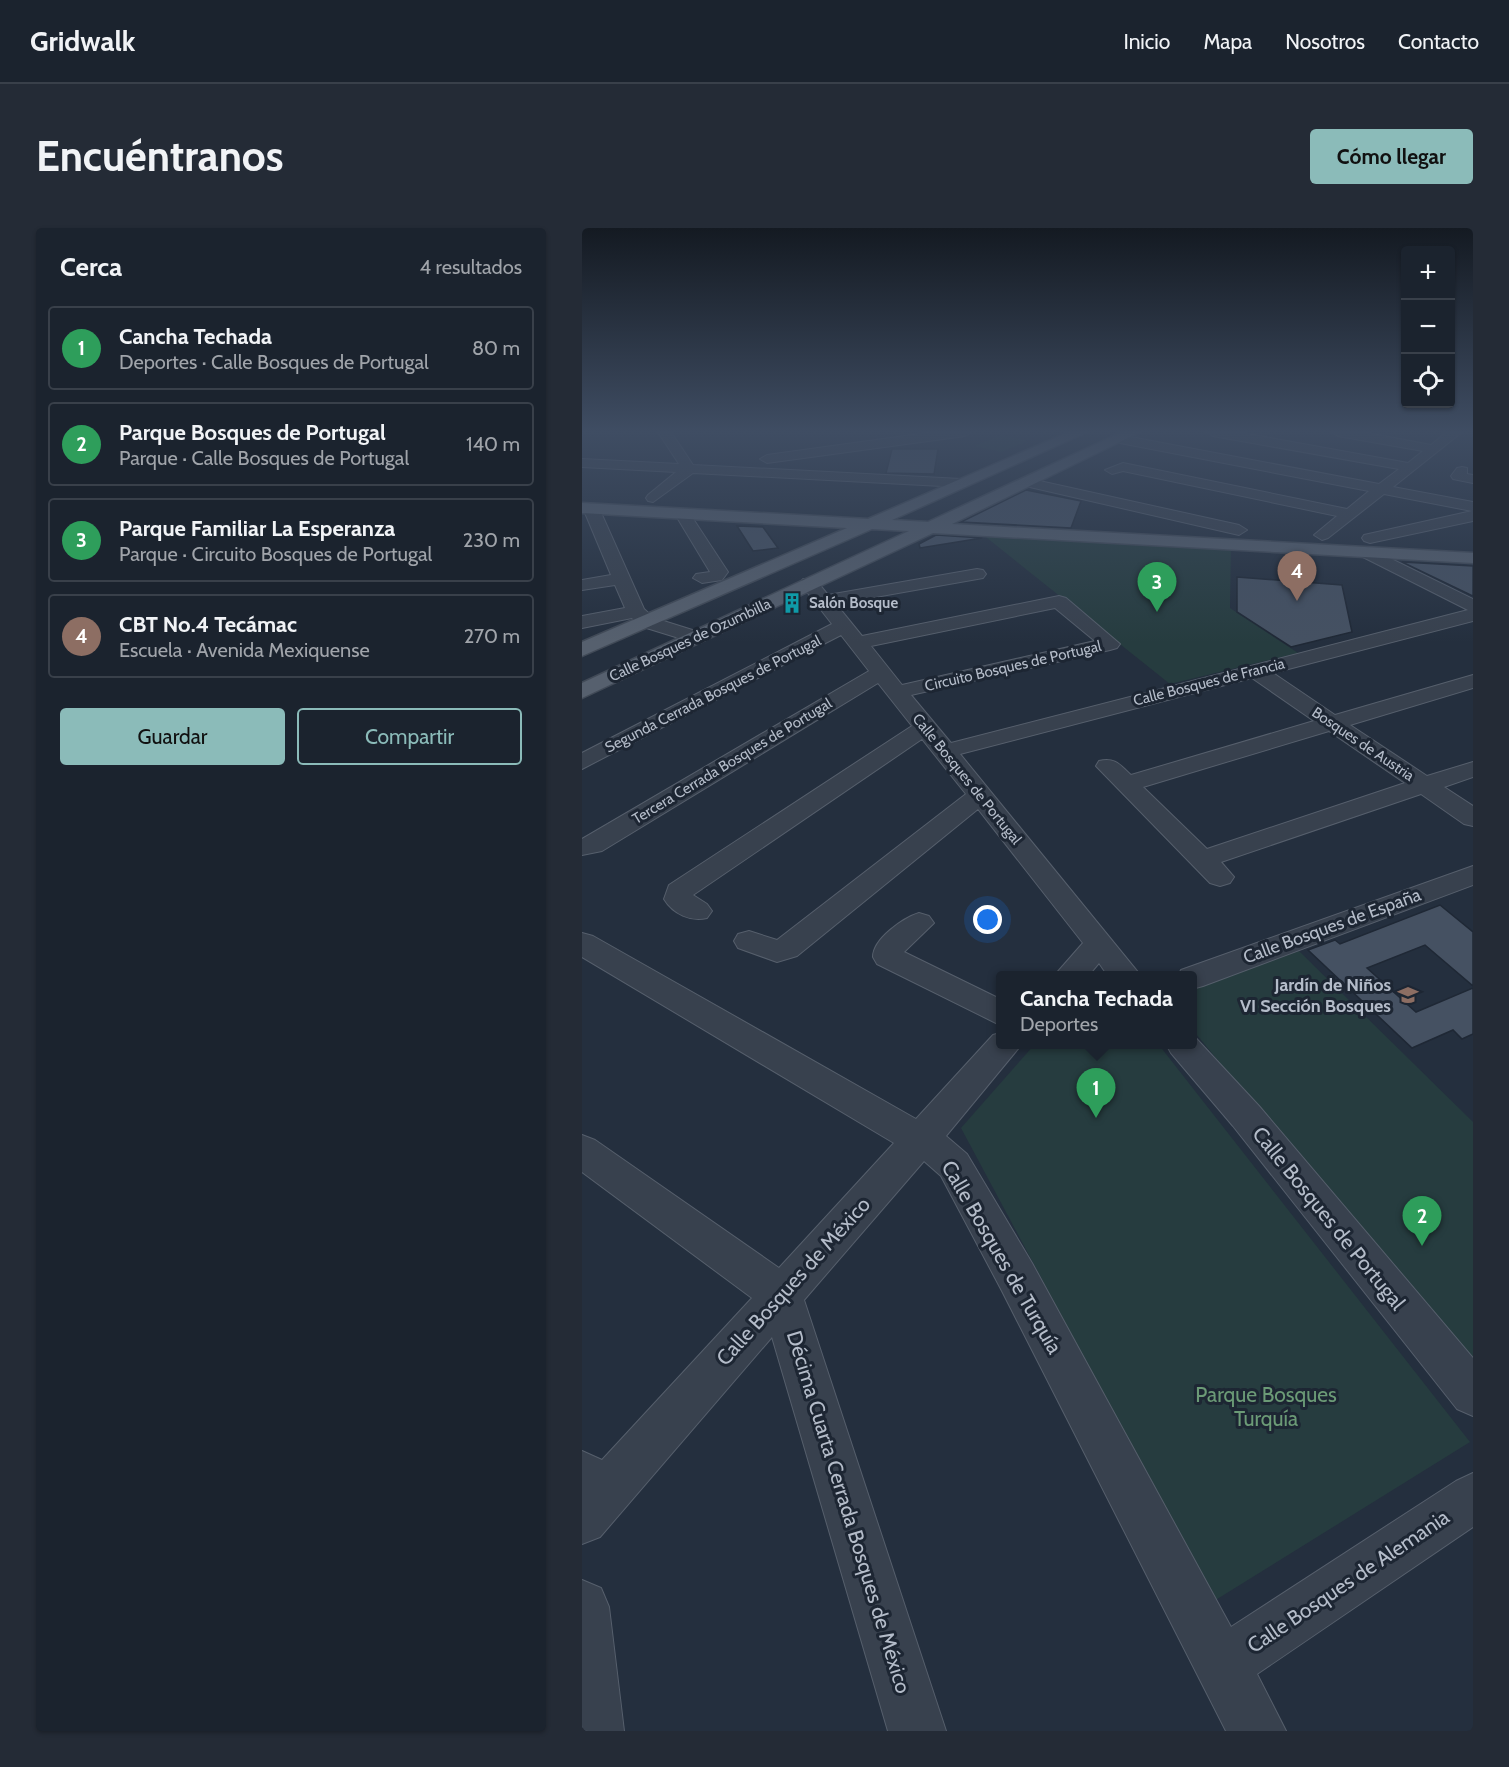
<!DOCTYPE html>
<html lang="es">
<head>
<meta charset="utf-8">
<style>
  :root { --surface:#1b232e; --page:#242b36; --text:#f1f3f6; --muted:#a0a4aa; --line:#39404a; --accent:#8bbbb9 }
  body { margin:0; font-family:Cabin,sans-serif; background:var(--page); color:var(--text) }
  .controls { position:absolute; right:18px; top:18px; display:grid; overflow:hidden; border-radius:6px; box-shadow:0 2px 4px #0004 }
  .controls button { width:54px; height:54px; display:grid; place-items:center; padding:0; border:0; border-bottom:2px solid var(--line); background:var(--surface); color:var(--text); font:30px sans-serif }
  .you { position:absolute; left:406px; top:692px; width:21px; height:21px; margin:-15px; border:4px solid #fff; border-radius:50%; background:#1a73e8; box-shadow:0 0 0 9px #1a73e833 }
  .badge { display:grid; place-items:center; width:39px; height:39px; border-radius:50%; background:var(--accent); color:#fff; font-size:20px; font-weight:700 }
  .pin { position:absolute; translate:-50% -50px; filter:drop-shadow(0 2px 3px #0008) }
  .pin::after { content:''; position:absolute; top:32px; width:21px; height:18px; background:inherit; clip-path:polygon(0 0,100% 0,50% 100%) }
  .popup { position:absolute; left:414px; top:743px; width:201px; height:78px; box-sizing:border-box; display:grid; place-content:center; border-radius:6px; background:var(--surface); filter:drop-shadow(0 2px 4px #0005); font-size:20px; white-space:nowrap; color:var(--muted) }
  .popup b { font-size:22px; color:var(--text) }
  .popup::after { content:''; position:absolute; left:50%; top:100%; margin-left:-12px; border:12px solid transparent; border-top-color:var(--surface) }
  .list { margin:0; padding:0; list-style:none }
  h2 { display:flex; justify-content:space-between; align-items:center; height:78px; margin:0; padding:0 24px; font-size:26px }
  h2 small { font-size:20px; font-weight:400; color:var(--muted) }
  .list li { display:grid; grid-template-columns:39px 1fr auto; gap:18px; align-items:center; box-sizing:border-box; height:84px; margin:0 12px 12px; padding:0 12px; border:2px solid var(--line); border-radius:6px }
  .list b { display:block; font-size:22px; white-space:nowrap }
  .list p { margin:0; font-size:20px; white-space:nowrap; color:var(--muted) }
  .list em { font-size:20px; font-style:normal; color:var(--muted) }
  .actions { display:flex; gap:12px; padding:18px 24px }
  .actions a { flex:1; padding:14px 0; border:2px solid var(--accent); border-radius:6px; text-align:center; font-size:21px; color:var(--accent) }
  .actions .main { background:var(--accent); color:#111 }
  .icon { flex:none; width:33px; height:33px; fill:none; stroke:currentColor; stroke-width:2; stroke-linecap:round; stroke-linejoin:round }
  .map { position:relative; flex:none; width:891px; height:1503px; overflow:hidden; border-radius:6px }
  header { display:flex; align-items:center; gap:36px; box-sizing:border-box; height:84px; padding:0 30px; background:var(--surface); border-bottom:2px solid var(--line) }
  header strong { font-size:28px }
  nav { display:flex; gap:33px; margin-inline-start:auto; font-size:21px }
  .intro { display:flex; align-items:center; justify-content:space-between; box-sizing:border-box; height:144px; padding:0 36px }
  h1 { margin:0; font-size:42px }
  .button { padding:15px 27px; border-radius:6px; background:var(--accent); color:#111; font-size:21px; font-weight:700 }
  main { display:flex; gap:36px; padding:0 36px }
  aside { flex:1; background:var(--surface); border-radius:6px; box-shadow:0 2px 4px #0004 }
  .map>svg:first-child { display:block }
  .green { fill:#263c3f }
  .building { fill:#455162; stroke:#1f2835; stroke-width:1.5 }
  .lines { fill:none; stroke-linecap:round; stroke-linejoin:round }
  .minor-casing { stroke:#565f6c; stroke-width:2 }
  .major-casing { stroke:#414a57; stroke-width:3 }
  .minor { fill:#38414e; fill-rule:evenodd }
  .major { fill:#56606e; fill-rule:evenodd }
  .labels { text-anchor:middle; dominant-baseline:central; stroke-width:6; stroke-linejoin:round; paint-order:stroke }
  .far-poi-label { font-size:15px; font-weight:bold; fill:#b4bcc9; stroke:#1d2633; text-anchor:start }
  .far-street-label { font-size:15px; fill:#b4bcc9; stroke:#1d2633 }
  .street-label { font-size:18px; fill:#b4bcc9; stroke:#1d2633 }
  .poi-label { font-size:18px; font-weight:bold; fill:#b4bcc9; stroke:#1d2633; text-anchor:end }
  .near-street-label { font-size:21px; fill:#b4bcc9; stroke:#1d2633 }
  .near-park-label { font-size:21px; fill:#6b9a76; stroke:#1d2633 }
</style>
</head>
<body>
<header>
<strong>Gridwalk</strong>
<nav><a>Inicio</a><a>Mapa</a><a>Nosotros</a><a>Contacto</a></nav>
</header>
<div class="intro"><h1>Encuéntranos</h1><a class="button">Cómo llegar</a></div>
<main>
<aside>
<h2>Cerca<small>4 resultados</small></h2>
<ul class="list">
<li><span class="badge" style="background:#2e9e5b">1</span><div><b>Cancha Techada</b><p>Deportes · Calle Bosques de Portugal</p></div><em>80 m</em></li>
<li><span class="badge" style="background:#2e9e5b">2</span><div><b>Parque Bosques de Portugal</b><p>Parque · Calle Bosques de Portugal</p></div><em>140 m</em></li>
<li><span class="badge" style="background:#2e9e5b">3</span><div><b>Parque Familiar La Esperanza</b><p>Parque · Circuito Bosques de Portugal</p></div><em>230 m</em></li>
<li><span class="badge" style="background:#8d6e63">4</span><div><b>CBT No.4 Tecámac</b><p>Escuela · Avenida Mexiquense</p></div><em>270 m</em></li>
</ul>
<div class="actions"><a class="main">Guardar</a><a>Compartir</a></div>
</aside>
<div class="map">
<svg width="891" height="1503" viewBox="0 0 891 1503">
  <rect width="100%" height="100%" fill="#242f3e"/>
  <g class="green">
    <path d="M419,207L446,213L419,224L392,218Z"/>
    <path d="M400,306L649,321L648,380L716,425L588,456Z"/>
    <path d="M717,723L891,894V1142L610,801V762Z"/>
    <path d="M452,817H577L888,1214L632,1373L379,900Z"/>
  </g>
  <g class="building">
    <path d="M310,221H356L352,246L304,245Z"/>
    <path d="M444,262L499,273L489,300L379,294Z"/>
    <path d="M155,298L181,299L196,320L171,323Z"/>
    <path d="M354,307L400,310L338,320L337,316Z"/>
    <path d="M820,334L891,338V368Z"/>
    <path d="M655,349L760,357L770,404L709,419L655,384Z"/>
    <path d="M858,677L891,704V758L843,717L785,740L834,784L891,760V806L880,811L871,802L830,820L726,722L753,712L758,716Z"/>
  </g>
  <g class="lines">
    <g class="minor-casing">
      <g id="minor">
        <path d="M76,204H89L111,237L379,251L386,255L379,259L111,245L71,274L66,273L64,270L66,267L94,244L0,239V231L97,236Z"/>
        <path d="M352,204H389L383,208L185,235L178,231L185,227Z"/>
        <path d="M625,204H655L826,235L841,223L756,208L750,204H780L849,217L865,204H880L811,259L891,274V293L788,315L782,313L780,310L782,307L890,283L802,266L746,310L740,312L732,307L755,288L541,243L530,246L523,242L541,235L765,281L787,263L538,215L532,211L538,207L797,256L817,241L631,208Z"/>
        <path d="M880,239L885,240V246L891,247V255L871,251L869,248L875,240Z"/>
        <path d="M444,250L657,297L665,302L657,307L439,257L437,254Z"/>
        <path d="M9,275L17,280L62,381L72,390L120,405L123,409L120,413L113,415L58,398L50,390L0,400V388L43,380L33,357L0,362V352L29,347L1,280Z"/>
        <path d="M101,281L106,283L146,344L140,352L120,355L111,350L114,346L128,344L93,286Z"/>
        <path d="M785,319L891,371V393L691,445L753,487L891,447V460L768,497L845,548L891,534V549L862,559L891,578V598L882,596L839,566L639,634L652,649L648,655L638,658L628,655L514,538L517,533C533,529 538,537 549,547L732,493L670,450L378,526L559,748H526L517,735L506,748H472L501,715L396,581L215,728L195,734L156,720L152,713L156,706L167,703L195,712L384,566L340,511L111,667L125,676L130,683L125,690C109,694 91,686 82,671L87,657L330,498L296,455L20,623L0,627V611L287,443L259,407L0,541V525L250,396L218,355L221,351H233L246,367L395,341L401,342L404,346L401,350L254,376L280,408L477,368L484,370L538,416L535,420L528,422L329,467L369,515L886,382L779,328L777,324ZM473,380L513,413L320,457L289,418ZM747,503L823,555L625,621L561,559Z"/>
        <path d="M891,638V657L621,758L610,761V748H596L599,742Z"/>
        <path d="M337,685L347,688L352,695L322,724L418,771V797L295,736L291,729C291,711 321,690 337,685Z"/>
        <path d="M0,705L11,708L334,891L411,807L418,805V816H440L364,908L385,926L450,1035L649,1399L874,1253L891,1245V1299L675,1446L704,1503H644L420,1063L359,948L342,933L222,1072L364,1503H306L190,1109L18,1309L0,1316V1223L20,1232L170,1070L0,944V907L13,912L197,1040L312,915L0,729Z"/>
        <path d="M610,806L677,878L891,1130V1188L875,1181L651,898L589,825L584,816H610Z"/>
        <path d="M0,1352L19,1360L27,1379L42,1503H0Z"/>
      </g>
    </g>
    <g class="major-casing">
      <path id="major" d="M487,204H505L310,292L346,294L540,204H558L370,296L891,325V335L351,305L0,470V455L327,303L290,301L0,428V414L265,300L0,285V275L286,291Z"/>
    </g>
    <use href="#minor" class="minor"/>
    <use href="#major" class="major"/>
  </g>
  <linearGradient id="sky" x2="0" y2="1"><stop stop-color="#141a22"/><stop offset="0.49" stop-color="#3f4d63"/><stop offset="1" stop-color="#3f4d63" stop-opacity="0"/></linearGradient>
  <rect width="891" height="415" fill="url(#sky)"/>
  <defs>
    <g id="building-bare" transform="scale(1.62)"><path d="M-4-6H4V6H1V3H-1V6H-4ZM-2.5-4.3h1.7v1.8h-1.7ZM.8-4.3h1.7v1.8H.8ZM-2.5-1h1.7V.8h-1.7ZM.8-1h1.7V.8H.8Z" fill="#0f9aa8" stroke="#1d2633" stroke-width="2.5" paint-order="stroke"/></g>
    <g id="school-bare" transform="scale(1.62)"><path d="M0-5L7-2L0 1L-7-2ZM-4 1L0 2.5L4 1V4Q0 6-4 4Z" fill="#8d6e63" stroke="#1d2633" stroke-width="2.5" paint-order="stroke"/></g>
  </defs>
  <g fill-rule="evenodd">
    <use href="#building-bare" x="210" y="375"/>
    <use href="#school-bare" x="826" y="767"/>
  </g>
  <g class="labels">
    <g class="far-poi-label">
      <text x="227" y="375">Salón Bosque</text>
    </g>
    <g class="far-street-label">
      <text transform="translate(108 412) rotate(-25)">Calle Bosques de Ozumbilla</text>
      <text transform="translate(431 438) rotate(-13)">Circuito Bosques de Portugal</text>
      <text transform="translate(627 454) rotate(-14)">Calle Bosques de Francia</text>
      <text transform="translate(131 466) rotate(-27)">Segunda Cerrada Bosques de Portugal</text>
      <text transform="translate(781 516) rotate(34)">Bosques de Austria</text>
      <text transform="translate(150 533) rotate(-31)">Tercera Cerrada Bosques de Portugal</text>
      <text transform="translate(385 551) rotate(51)">Calle Bosques de Portugal</text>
    </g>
    <g class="street-label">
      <text transform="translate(750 698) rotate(-20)">Calle Bosques de España</text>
    </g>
    <g class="poi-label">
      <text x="809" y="757">Jardín de Niños<tspan x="809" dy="21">VI Sección Bosques</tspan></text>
    </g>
    <g class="near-street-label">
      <text transform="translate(747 990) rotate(51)">Calle Bosques de Portugal</text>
      <text transform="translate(420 1029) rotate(60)">Calle Bosques de Turquía</text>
      <text transform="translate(211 1053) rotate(-48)">Calle Bosques de México</text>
      <text transform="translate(267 1284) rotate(73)">Décima Cuarta Cerrada Bosques de México</text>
      <text transform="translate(766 1353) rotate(-34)">Calle Bosques de Alemania</text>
    </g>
    <g class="near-park-label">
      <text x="684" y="1166">Parque Bosques<tspan x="684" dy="24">Turquía</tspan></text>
    </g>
  </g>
</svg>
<div class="controls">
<button>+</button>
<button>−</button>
<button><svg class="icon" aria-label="locate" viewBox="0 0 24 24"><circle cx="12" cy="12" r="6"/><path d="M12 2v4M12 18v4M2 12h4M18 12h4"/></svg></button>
</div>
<div class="you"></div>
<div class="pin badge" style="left:514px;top:890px;background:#2e9e5b">1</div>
<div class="popup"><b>Cancha Techada</b>Deportes</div>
<div class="pin badge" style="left:840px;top:1018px;background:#2e9e5b">2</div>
<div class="pin badge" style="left:575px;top:384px;background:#2e9e5b">3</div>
<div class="pin badge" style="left:715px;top:373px;background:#8d6e63">4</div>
</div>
</main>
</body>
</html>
